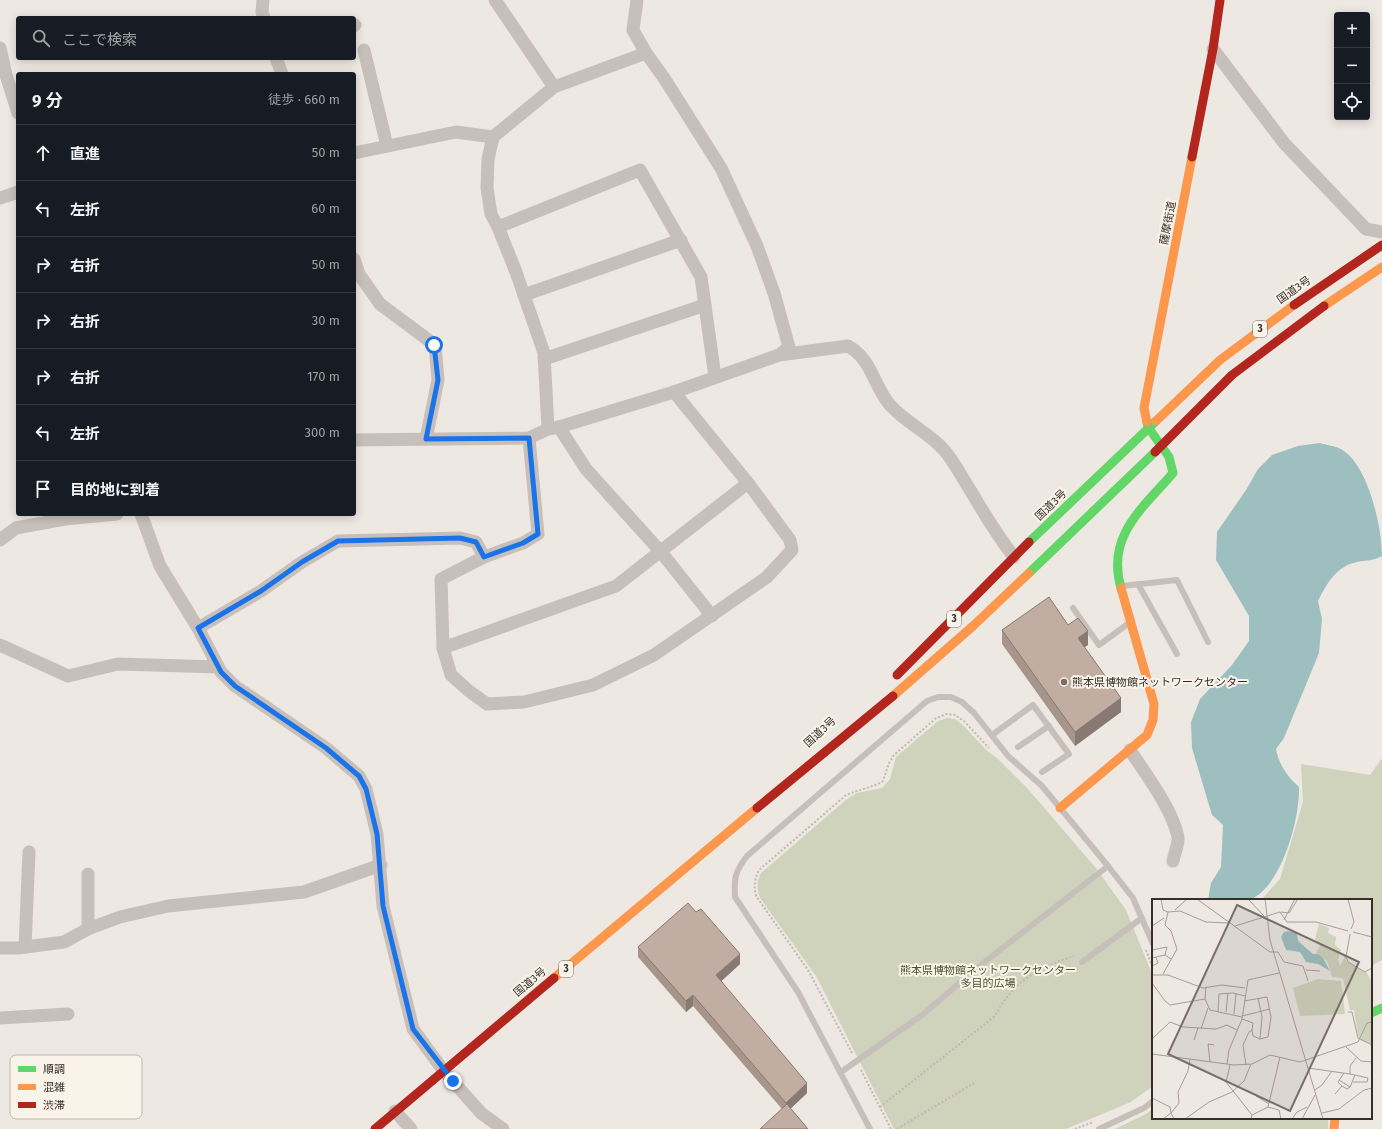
<!DOCTYPE html>
<html lang="ja">
<head>
<meta charset="utf-8">
<style>
  :root { --surface:#171b24; --page:#20242c; --text:#f1f3f6; --muted:#9ea1a6; --line:#363941 }
  body { margin:0; font-family:"Fira Sans","Noto Sans JP",sans-serif; background:var(--page); color:var(--text) }
  .controls { position:absolute; right:12px; top:12px; display:grid; overflow:hidden; border-radius:4px; box-shadow:0 2px 10px #0003 }
  .controls button { width:36px; height:36px; display:grid; place-items:center; padding:0; border:0; border-bottom:1px solid var(--line); background:var(--surface); color:var(--text); font:20px sans-serif }
  .stop { position:absolute; width:12px; height:12px; margin:-9px; border:3px solid #1a73e8; border-radius:50%; background:#fff }
  .stop.end { background:#1a73e8; border-color:#fff; box-shadow:0 1px 4px #0008 }
  .list { margin:0; padding:0; list-style:none }
  h2 { display:flex; justify-content:space-between; align-items:center; height:52px; margin:0; padding:0 16px; font-size:17px }
  h2 small { font-size:13px; font-weight:400; color:var(--muted) }
  .list li { display:grid; grid-template-columns:26px 1fr auto; gap:12px; align-items:center; box-sizing:border-box; height:56px; padding:0 16px; border-top:1px solid var(--line) }
  .list b { display:block; font-size:15px; white-space:nowrap }
  .list em { font-size:13px; font-style:normal; color:var(--muted) }
  .icon { flex:none; width:22px; height:22px; fill:none; stroke:currentColor; stroke-width:2; stroke-linecap:round; stroke-linejoin:round }
  .map { position:relative; flex:none; width:1382px; height:1129px; overflow:hidden }
  .search { position:absolute; background:var(--surface); box-shadow:0 2px 10px #0003; left:16px; top:16px; width:340px; height:44px; display:flex; align-items:center; gap:10px; box-sizing:border-box; padding:0 14px; border-radius:4px; color:var(--muted); font-size:15px }
  .panel { position:absolute; background:var(--surface); box-shadow:0 2px 10px #0003; left:16px; top:72px; width:340px; height:444px; border-radius:4px }
  .map>svg:first-child { display:block }
  .green { fill:#cfd3bc }
  .water { fill:#9ebfc0 }
  .lines { fill:none; stroke-linecap:round; stroke-linejoin:round }
  .path { stroke:#c0b9b3; stroke-width:2; stroke-dasharray:2 2; stroke-linecap:butt }
  .lane { stroke:#c7c0ba; stroke-width:6 }
  .street { stroke:#c7c0ba; stroke-width:13 }
  .fast { stroke:#63d668; stroke-width:9 }
  .slow { stroke:#ff974d; stroke-width:9 }
  .jam { stroke:#b3261e; stroke-width:9 }
  .wall { fill:#a7958c }
  .shaded-wall { fill:#887972 }
  .building { fill:#c2ada3; stroke:#887972 }
  .route { stroke:#1a73e8; stroke-width:5 }
  .poi-dot { fill:#786f6a; stroke:#faf3ea; stroke-width:1.5 }
  .labels { text-anchor:middle; dominant-baseline:central; stroke-width:4; stroke-linejoin:round; paint-order:stroke }
  .shield { fill:#faf3ea; stroke:#726963; stroke-width:1 }
  .shield-label { font-size:10px; font-weight:bold; fill:#382e29 }
  .street-label { font-size:11px; fill:#382e29; stroke:#faf3ea }
  .poi-label { font-size:11px; fill:#382e29; stroke:#faf3ea; text-anchor:start }
  .park-label { font-size:11px; fill:#46572c; stroke:#faf3ea }
  .inset-road { fill:none; stroke:#a59e98; stroke-width:1 }
  .view { fill:#786f6a; fill-opacity:0.15; stroke:#786f6a; stroke-width:2 }
  .inset-edge { fill:none; stroke:#382e29; stroke-width:2 }
  .key { fill:#faf3ea; stroke:#c0b8b0; stroke-width:1 }
  .key-label { font-size:11px; fill:#382e29 }
</style>
</head>
<body>
<div class="map">
<svg width="1382" height="1129" viewBox="0 0 1382 1129">
  <rect width="100%" height="100%" fill="#eee8e2"/>
  <g class="green">
    <path d="M947,718L955,719L964,726L986,750L998,759L1028,789L1096,868L1126,910L1153,976V1086L1131,1102L1066,1129H894L816,976L760,898C757,888 756,883 761,873L847,799L857,793L882,788L890,779L896,757L938,721Z"/>
    <path d="M1382,758V960L1371,966V900H1261L1280,879L1303,802L1301,764L1370,775Z"/>
    <path d="M1153,1109V1118H1328V1129H1115L1146,1114Z"/>
  </g>
  <path class="water" d="M1320,443C1326,445 1335,446 1341,449C1368,464 1382,527 1382,556C1373,561 1367,560 1357,562C1337,566 1327,583 1318,601L1322,619L1319,653L1284,738L1276,749C1279,765 1287,776 1299,787C1300,818 1282,886 1251,899C1242,903 1218,900 1208,900L1211,883L1221,867L1223,825L1212,815L1192,748L1191,722L1200,699L1232,665L1249,641V616L1216,560L1217,532L1246,490L1258,469L1272,455L1298,446Z"/>
  <g class="lines">
    <g class="path">
      <path d="M1146,950L1153,968"/>
      <path d="M852,1053L808,970L756,896C754,886 754,880 759,870L845,796C858,789 872,788 883,781L889,763L894,755L935,719L946,714L955,715L965,722L989,748"/>
      <path d="M861,1070L891,1129"/>
      <path d="M880,1107L995,1016C1014,980 1038,968 1074,956"/>
      <path d="M897,1129L974,1083"/>
      <path d="M1075,1129L1093,1122"/>
    </g>
    <g class="lane">
      <path d="M1138,584L1177,654"/>
      <path d="M1122,586L1177,580L1208,642"/>
      <path d="M1073,608L1099,645L1129,623"/>
      <path d="M992,735L1033,705L1069,754L1042,772"/>
      <path d="M1018,747L1049,726"/>
      <path d="M1082,962L1142,918"/>
      <path d="M841,1072L922,1015L982,964L1108,866"/>
      <path d="M870,1129L798,992L735,897C734,877 735,872 747,856L927,701L938,697H951L962,702L974,713L1008,756L1042,786L1108,866L1133,898L1153,944"/>
      <path d="M1099,1129L1144,1108L1153,1101"/>
    </g>
    <g class="street">
      <path d="M263,0L262,12L264,18"/>
      <path d="M495,0L554,87"/>
      <path d="M637,0L633,30L646,53L664,78L721,168L757,246L774,293L789,347L779,355"/>
      <path d="M354,26L355,25"/>
      <path d="M0,48L6,75L18,113"/>
      <path d="M1213,49L1284,143L1366,229L1382,232"/>
      <path d="M364,50L387,146"/>
      <path d="M276,58L282,74"/>
      <path d="M354,153L456,132L493,137"/>
      <path d="M0,198L18,192"/>
      <path d="M498,227L640,170L701,277L715,377"/>
      <path d="M354,259L359,274L380,304L435,345L438,380L426,439"/>
      <path d="M524,295L681,240"/>
      <path d="M544,359L705,305"/>
      <path d="M559,427L586,469L661,552L712,616"/>
      <path d="M548,429L544,353L516,272L498,227L491,214L487,188L488,159L493,137L554,87L646,53"/>
      <path d="M354,440L529,438L548,429L559,427L674,392L779,355L848,346C872,359 874,387 890,405C906,423 928,432 944,450C954,461 961,476 969,488C983,512 997,535 1014,557"/>
      <path d="M141,514L160,566L198,628L221,672L235,686L326,748L359,776L366,789L377,834L383,906L413,1029L443,1070L481,1113L503,1129"/>
      <path d="M0,540L16,528L65,519L117,514"/>
      <path d="M484,557L523,543L538,534L529,438"/>
      <path d="M198,628L261,591L302,562L338,541L460,538L476,542L484,557L441,579L443,648L451,675L469,691L487,704L524,702L593,685L654,655L767,577L792,550L790,540L748,483L674,392"/>
      <path d="M0,645L68,676L118,664L218,667"/>
      <path d="M443,648L616,586L748,483"/>
      <path d="M1130,750C1146,775 1172,808 1178,837C1179,844 1174,854 1173,861"/>
      <path d="M88,929V874"/>
      <path d="M25,947L29,852"/>
      <path d="M0,948H18L64,942L88,929L120,917L168,906L304,892L381,865"/>
      <path d="M0,1018L68,1014"/>
      <path d="M395,1111L411,1129"/>
    </g>
    <g class="fast">
      <path d="M1029,542L1156,421"/>
      <path d="M1029,573L1155,452"/>
      <path d="M1121,588C1106,536 1142,509 1173,473L1169,457L1148,427L1147,422"/>
      <path d="M1371,1013L1382,1008"/>
    </g>
    <g class="slow">
      <path d="M1324,306L1382,267"/>
      <path d="M1156,421L1220,360L1294,305"/>
      <path d="M1147,422L1144,408L1192,157"/>
      <path d="M893,696L973,626L1029,573"/>
      <path d="M1060,808L1147,735L1153,720L1154,704L1121,588"/>
      <path d="M554,978L757,808"/>
      <path d="M1334,1129L1335,1118"/>
    </g>
    <g class="jam">
      <path d="M1192,157L1213,49L1220,0"/>
      <path d="M1294,305L1382,245"/>
      <path d="M1155,452L1232,375L1324,306"/>
      <path d="M897,675L1029,542"/>
      <path d="M757,808L893,696"/>
      <path d="M375,1129L554,978"/>
    </g>
  </g>
  <g class="wall">
    <path d="M1068,625L1088,645L1084,647L1121,712L1075,746L1002,644V630Z"/>
    <path d="M696,912L740,964L721,981L807,1093L790,1109H782L693,1006L686,1012L638,957V947Z"/>
  </g>
  <g class="shaded-wall">
    <path d="M1088,631V645L1078,652V638Z"/>
    <path d="M1121,698V712L1075,746V732Z"/>
    <path d="M740,954V964L716,986V975Z"/>
    <path d="M693,995V1006L686,1012V1001Z"/>
    <path d="M807,1083V1093L786,1113V1103Z"/>
  </g>
  <g class="building">
    <path d="M1049,597L1068,625L1078,618L1088,631L1078,638L1121,698L1075,732L1002,630Z"/>
    <path d="M688,903L696,912L701,909L740,954L716,975L807,1083L786,1103L693,995L686,1001L638,947Z"/>
    <path d="M787,1104L808,1129H760Z"/>
  </g>
  <g class="lines">
    <path class="route" d="M434,345L438,380L426,439L529,438L538,534L523,543L484,557L476,542L460,538L338,541L302,562L261,591L198,628L221,672L235,686L326,748L359,776L366,789L377,834L383,906L413,1029L453,1081"/>
  </g>
  <circle class="poi-dot" cx="1064" cy="682" r="4"/>
  <g class="labels">
    <g class="shield">
      <rect x="1253" y="321" width="14" height="16" rx="3"/>
      <rect x="947" y="611" width="14" height="16" rx="3"/>
      <rect x="559" y="961" width="14" height="16" rx="3"/>
    </g>
    <g class="shield-label">
      <text x="1260" y="329">3</text>
      <text x="954" y="619">3</text>
      <text x="566" y="969">3</text>
    </g>
    <g class="street-label">
      <text transform="translate(1168 223) rotate(-79)">薩摩街道</text>
      <text transform="translate(1294 290) rotate(-35)">国道3号</text>
      <text transform="translate(1051 505) rotate(-44)">国道3号</text>
      <text transform="translate(820 732) rotate(-43)">国道3号</text>
      <text transform="translate(530 982) rotate(-40)">国道3号</text>
    </g>
    <g class="poi-label">
      <text x="1072" y="682">熊本県博物館ネットワークセンター</text>
    </g>
    <g class="park-label">
      <text x="988" y="970">熊本県博物館ネットワークセンター<tspan x="988" dy="13">多目的広場</tspan></text>
    </g>
  </g>
  <g transform="translate(1152 899)">
    <rect width="220" height="220" fill="#eee8e2"/>
    <path d="M167,25L177,29L176,34L184,38L183,46L189,51L186,60L188,67L194,55V62L215,74L220,83V145L210,142L206,136L202,111H198L191,79L180,78L175,62L164,54L168,47L163,40ZM166,80L189,82L193,115L148,117L141,89Z" fill="#cfd3bc"/>
    <path d="M137,32L145,34L146,42L161,55H166L171,59L178,72L166,65L154,63L148,53L134,51L129,38L132,33Z" fill="#9ebfc0"/>
    <path class="inset-road" d="M9,0L11,11L16,13L28,12L54,23L77,24M45,0L118,53H126L132,63L151,67L156,82M96,0L112,17M113,0L118,41L171,220M196,0L202,23L199,30M23,11L35,0M129,13L137,14L146,0M132,21L143,0M0,27L12,19M83,27L128,13L135,23H164L196,32M201,33L220,38M198,35L194,58L196,63L213,73L220,69M0,51L15,48L13,56M0,59L13,56L19,60M0,67L6,64L4,58M154,71L168,72M11,75L25,50L19,32L13,26L16,13M0,76H16L51,89L70,86L93,89M0,84L13,102L18,106L53,100M54,88L53,100L58,111L90,118M106,99L110,118L108,140M92,102L115,98L119,118L116,138L108,140L101,137L100,131L97,133L91,146L94,166M66,113L67,95L81,94L93,97M74,113L76,94M196,113H200L206,139L220,146M82,115L84,95M90,117L118,110M90,120L101,124L100,131M49,130L56,109M0,140L18,123L31,128L64,130L75,126L85,131M42,141L46,129M194,148L209,162L220,163M0,155L82,166L100,165L118,156L148,163L206,143L215,124L220,123M128,158L116,208L127,211L129,220M58,163L56,145L62,146M75,165L77,151L90,120L96,81L127,74M78,166L74,183L100,216L99,220M156,169L198,175V167L204,159M198,175L203,176L198,188M187,181L198,188L195,190L190,187M201,183H215L216,179L203,176M163,191L170,186L180,172M183,195L190,187L186,183L192,174M104,197L117,205M0,199L18,208L19,214L11,220M170,214L187,210L212,191L220,189M100,216L116,208M22,220L19,214L27,204L26,193L36,172L38,160M33,220L57,203L80,193L92,182L99,165M140,220L145,213L155,208M150,220L163,196"/>
    <path class="view" d="M85,6L207,63L138,212L16,155Z"/>
    <rect width="220" height="220" class="inset-edge"/>
  </g>
  <rect x="10" y="1055" width="132" height="64" rx="6" class="key"/>
  <rect x="18" y="1066" width="18" height="6" fill="#63d668"/>
  <rect x="18" y="1084" width="18" height="6" fill="#ff974d"/>
  <rect x="18" y="1102" width="18" height="6" fill="#b3261e"/>
  <g class="key-label">
    <text x="43" y="1073">順調</text>
    <text x="43" y="1091">混雑</text>
    <text x="43" y="1109">渋滞</text>
  </g>
</svg>
<div class="controls">
<button>+</button>
<button>−</button>
<button><svg class="icon" aria-label="locate" viewBox="0 0 24 24"><circle cx="12" cy="12" r="6"/><path d="M12 2v4M12 18v4M2 12h4M18 12h4"/></svg></button>
</div>
<div class="stop" style="left:434px;top:345px"></div>
<div class="stop end" style="left:453px;top:1081px"></div>
<div class="search"><svg class="icon" aria-label="search" viewBox="0 0 24 24"><circle cx="10" cy="10" r="6"/><path d="M15 15l6 6"/></svg>ここで検索</div>
<section class="panel">
<h2>9 分<small>徒歩 · 660 m</small></h2>
<ul class="list">
<li><svg class="icon" aria-label="ahead" viewBox="0 0 24 24"><path d="M12 20V5M6 11l6-6 6 6"/></svg><div><b>直進</b></div><em>50 m</em></li>
<li><svg class="icon" aria-label="left" viewBox="0 0 24 24"><path d="M17 20v-9H6M10 6l-5 5 5 5"/></svg><div><b>左折</b></div><em>60 m</em></li>
<li><svg class="icon" aria-label="right" viewBox="0 0 24 24"><path d="M7 20v-9h11M14 6l5 5-5 5"/></svg><div><b>右折</b></div><em>50 m</em></li>
<li><svg class="icon" aria-label="right" viewBox="0 0 24 24"><path d="M7 20v-9h11M14 6l5 5-5 5"/></svg><div><b>右折</b></div><em>30 m</em></li>
<li><svg class="icon" aria-label="right" viewBox="0 0 24 24"><path d="M7 20v-9h11M14 6l5 5-5 5"/></svg><div><b>右折</b></div><em>170 m</em></li>
<li><svg class="icon" aria-label="left" viewBox="0 0 24 24"><path d="M17 20v-9H6M10 6l-5 5 5 5"/></svg><div><b>左折</b></div><em>300 m</em></li>
<li><svg class="icon" aria-label="arrive" viewBox="0 0 24 24"><path d="M6 21V4h12l-3 4 3 4H6"/></svg><div><b>目的地に到着</b></div></li>
</ul>
</section>
</div>
</body>
</html>
